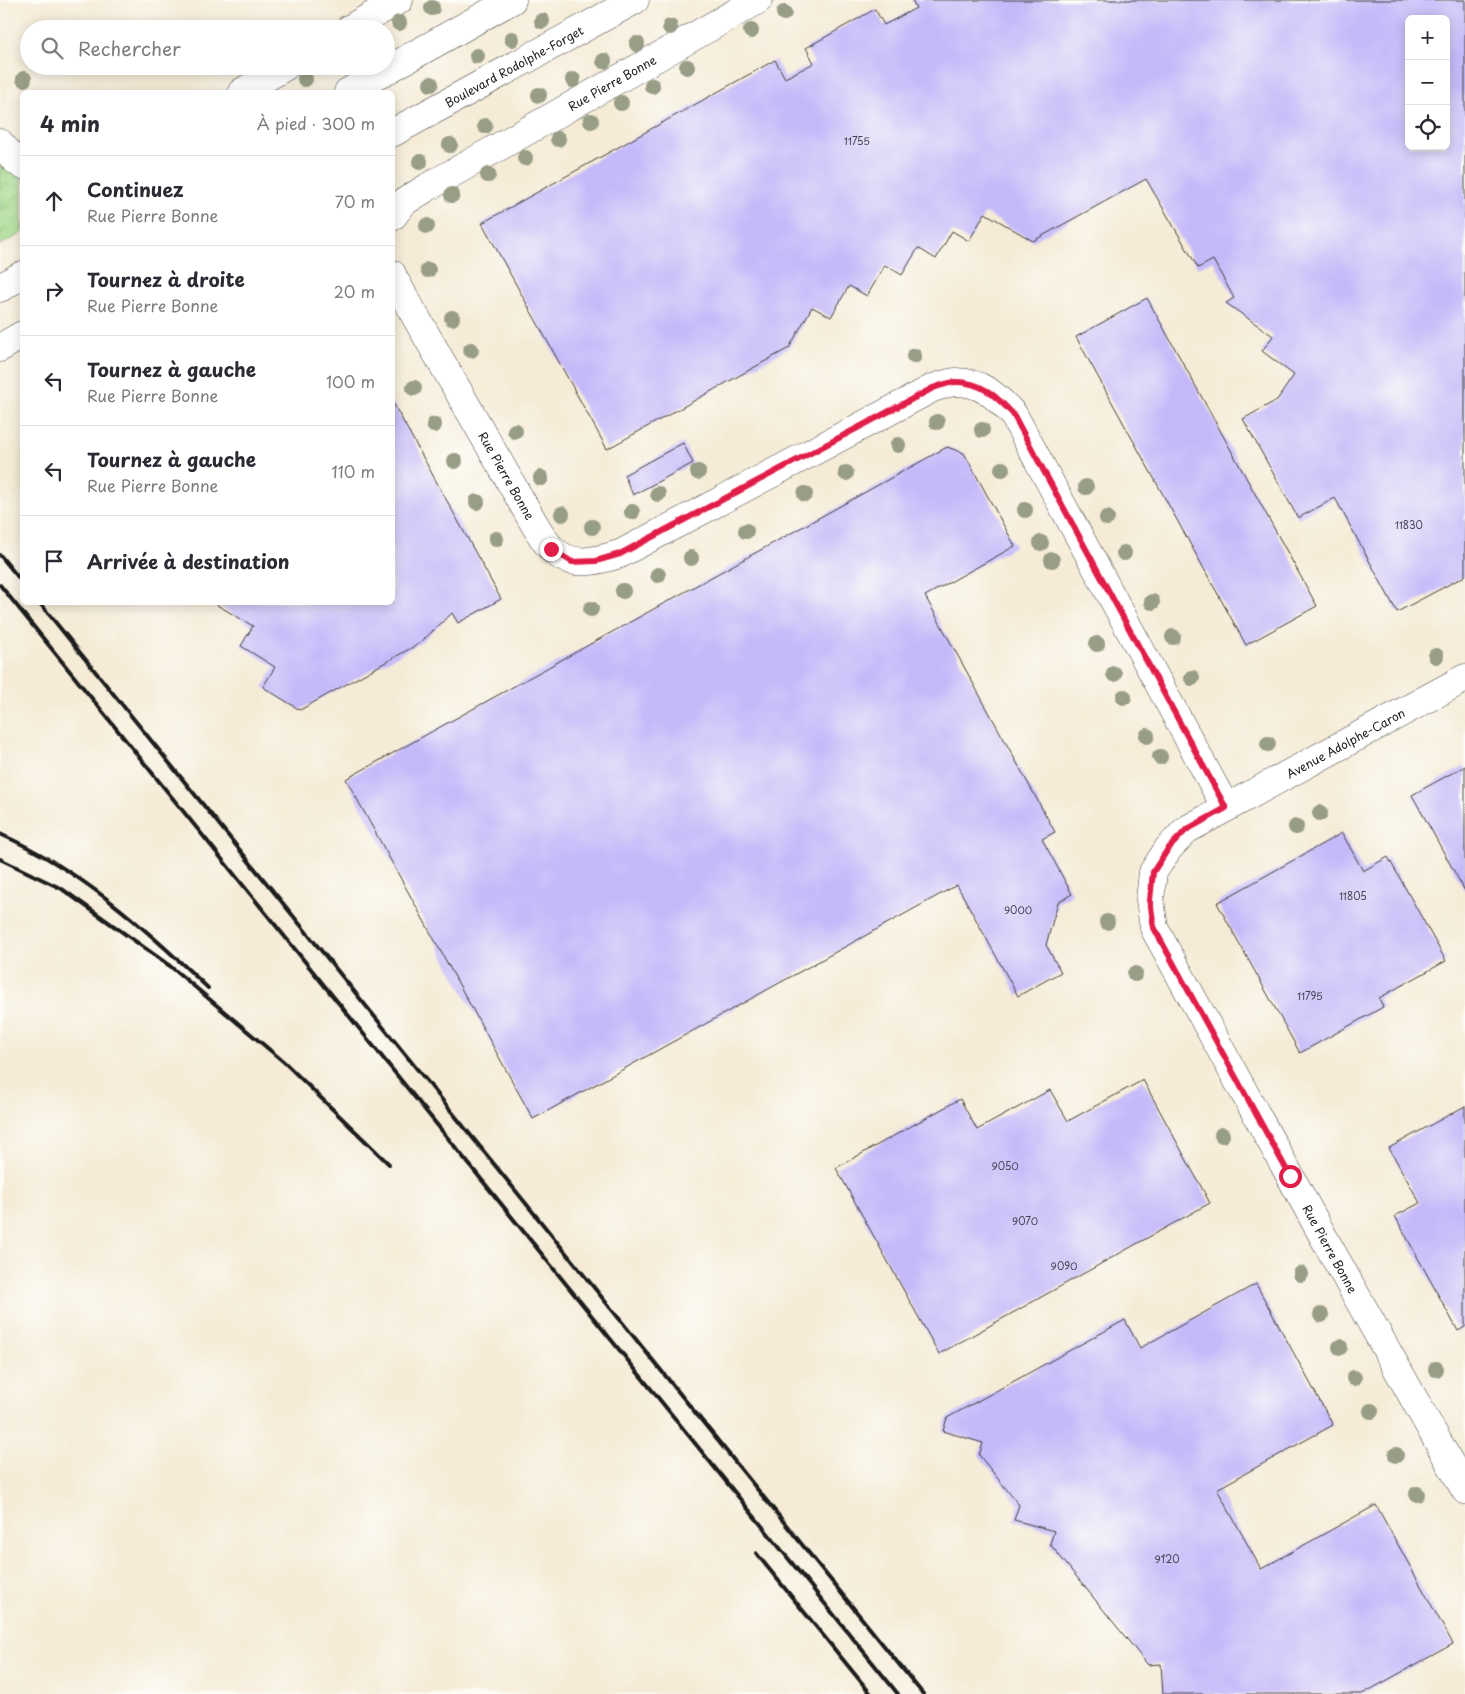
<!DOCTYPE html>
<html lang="fr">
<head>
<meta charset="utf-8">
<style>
  :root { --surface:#fff; --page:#f2f2f3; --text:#2b2b33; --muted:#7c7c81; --line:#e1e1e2 }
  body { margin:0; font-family:"Playpen Sans",sans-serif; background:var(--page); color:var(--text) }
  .controls { position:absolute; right:15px; top:15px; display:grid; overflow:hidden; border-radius:8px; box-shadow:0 2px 12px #0003 }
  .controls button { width:45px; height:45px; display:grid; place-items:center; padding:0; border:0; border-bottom:1px solid var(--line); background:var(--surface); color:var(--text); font:25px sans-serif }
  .stop { position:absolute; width:15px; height:15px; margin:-11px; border:4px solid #e11d48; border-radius:50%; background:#fff }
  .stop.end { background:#e11d48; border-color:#fff; box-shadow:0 1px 5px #0008 }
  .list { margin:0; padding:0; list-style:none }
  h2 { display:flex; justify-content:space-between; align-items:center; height:65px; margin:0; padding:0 20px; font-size:21px }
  h2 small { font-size:16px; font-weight:400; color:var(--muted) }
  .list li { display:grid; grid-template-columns:32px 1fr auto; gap:15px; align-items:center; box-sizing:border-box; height:90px; padding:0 20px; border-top:1px solid var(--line) }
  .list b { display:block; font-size:19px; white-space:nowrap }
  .list p { margin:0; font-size:16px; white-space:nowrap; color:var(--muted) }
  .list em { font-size:16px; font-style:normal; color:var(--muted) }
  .icon { flex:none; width:28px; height:28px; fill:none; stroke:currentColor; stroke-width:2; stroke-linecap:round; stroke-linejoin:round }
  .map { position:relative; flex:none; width:1465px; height:1694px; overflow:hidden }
  .search { position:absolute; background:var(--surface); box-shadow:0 2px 12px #0003; left:20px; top:20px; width:375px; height:55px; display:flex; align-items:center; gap:12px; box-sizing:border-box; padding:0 18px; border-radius:28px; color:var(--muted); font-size:19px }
  .panel { position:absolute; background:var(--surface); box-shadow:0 2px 12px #0003; left:20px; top:90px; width:375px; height:515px; border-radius:8px }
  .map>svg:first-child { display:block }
  .park { fill:url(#park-crowns); stroke:#607a52 }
  .building { fill:#c5baf9; fill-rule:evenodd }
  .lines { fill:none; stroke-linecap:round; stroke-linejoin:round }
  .street-casing { stroke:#3d3b38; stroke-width:29 }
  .secondary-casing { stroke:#3d3b38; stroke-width:29 }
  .street { stroke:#fff; stroke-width:28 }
  .secondary { stroke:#fff; stroke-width:28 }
  .rail { stroke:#1c1c1c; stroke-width:4 }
  .tree { fill:#989d85 }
  .route { stroke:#e11d48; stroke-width:6 }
  .labels { text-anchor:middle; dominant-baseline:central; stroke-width:5; stroke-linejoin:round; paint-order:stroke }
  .number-label { font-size:10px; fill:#464453 }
  .street-label { font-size:12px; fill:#1c1c1c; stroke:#fdfcf7 }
</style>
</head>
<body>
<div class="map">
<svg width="1465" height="1694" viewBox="0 0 1465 1694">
  <defs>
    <pattern id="park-crowns" width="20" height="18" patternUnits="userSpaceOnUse" patternTransform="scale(1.25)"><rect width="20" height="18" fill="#a3d889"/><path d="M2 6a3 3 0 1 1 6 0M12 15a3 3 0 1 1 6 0" fill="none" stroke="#8cb976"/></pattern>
  </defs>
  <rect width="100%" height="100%" fill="#fdfcf7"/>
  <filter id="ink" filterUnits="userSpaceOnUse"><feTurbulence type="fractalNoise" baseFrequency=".02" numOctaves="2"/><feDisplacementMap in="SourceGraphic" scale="10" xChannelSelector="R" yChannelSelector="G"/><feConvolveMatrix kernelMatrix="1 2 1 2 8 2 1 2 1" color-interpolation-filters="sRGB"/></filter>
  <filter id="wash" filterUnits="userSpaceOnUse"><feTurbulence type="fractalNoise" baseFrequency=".0096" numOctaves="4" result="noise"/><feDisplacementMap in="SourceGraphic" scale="20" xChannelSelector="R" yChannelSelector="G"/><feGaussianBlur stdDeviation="1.12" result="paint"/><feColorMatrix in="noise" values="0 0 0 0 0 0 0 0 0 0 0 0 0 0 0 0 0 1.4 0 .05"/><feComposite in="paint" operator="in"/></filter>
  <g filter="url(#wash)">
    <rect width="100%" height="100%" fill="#f5ebd6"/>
    <path class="park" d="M0,142L22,161V233L0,245Z"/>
    <g id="blocks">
      <g class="building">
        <path d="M912,0H1465V576L1397,612L1335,498L1298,518L1243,419L1277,400L1294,375L1262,351L1273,336L1226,303L1234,298L1213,260L1198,268L1146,179L1033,241L985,213L969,241L952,231L936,259L918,248L902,275L885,265L867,296L849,286L831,317L812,307L789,348L607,449L482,223L775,60L785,78L814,63L806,48L875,9L884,25L916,8ZM1409,19H1446V146H1409Z"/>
        <path d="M1147,298L1317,606L1246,645L1076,337Z"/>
        <path d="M392,401L501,599L458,623L452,613L420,643L300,710L263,687L275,667L241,646L253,626L217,605L219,602H392Z"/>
        <path d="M683,443L693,463L633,495L624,475Z"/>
        <path d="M947,447L964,453L1015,546L925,596L1055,832L1042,839L1072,894L1058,902L1046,945L1061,972L1018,996L957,885L533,1119L346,779Z"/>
        <path d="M1465,766V891L1412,795Z"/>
        <path d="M1342,833L1363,871L1388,857L1446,961L1379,998L1383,1007L1300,1053L1217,903Z"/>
        <path d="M1143,1080L1210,1203L939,1354L836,1168L960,1099L977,1130L1050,1090L1068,1121Z"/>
        <path d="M1465,1106V1327L1458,1331L1395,1216L1420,1203L1389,1148Z"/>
        <path d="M1256,1284L1333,1425L1217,1489L1261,1569L1376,1505L1453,1644L1362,1694H1163L1161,1664L1148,1665L1050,1544L1054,1531L1014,1520L1019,1505L979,1455L983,1443L943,1431L947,1418L1125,1320L1140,1348Z"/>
      </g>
    </g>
  </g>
  <g filter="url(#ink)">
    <use href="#blocks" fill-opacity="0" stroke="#3d3b38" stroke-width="1"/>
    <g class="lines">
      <g class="street-casing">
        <g id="street">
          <path d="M349,29L399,0"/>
          <path d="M242,92L286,66"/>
          <path d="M0,143L15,160L22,165"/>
          <path id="s1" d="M392,217L404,202L428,187L758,0"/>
          <path id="s2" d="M392,274L394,279L535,525C540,533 545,542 551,548C571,569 596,561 620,554L933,388C940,386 949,382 956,382C982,382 996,396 1013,414L1226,808L1186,830L1168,849L1153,872L1150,900L1154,928L1329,1247L1465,1490"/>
          <path id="s3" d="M1226,808L1465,678"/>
        </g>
      </g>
      <g class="secondary-casing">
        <g id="secondary">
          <path d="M348,92L512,0"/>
          <path id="s4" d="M392,133L635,0"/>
          <path d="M0,288L22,275"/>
          <path d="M0,348L22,335"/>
        </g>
      </g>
      <use href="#street" class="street"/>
      <use href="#secondary" class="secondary"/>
      <g class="rail">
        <path d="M0,555L22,582"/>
        <path d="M0,585L898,1694"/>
        <path d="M39,602L923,1694"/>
        <path d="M0,834C80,869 145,928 208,988"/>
        <path d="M0,859L62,889L170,966L284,1062L389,1164"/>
        <path d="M756,1553L871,1694"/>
      </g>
    </g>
    <g class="tree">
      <circle cx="432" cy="8" r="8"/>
      <circle cx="784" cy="13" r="8"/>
      <circle cx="542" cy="21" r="8"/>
      <circle cx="399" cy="23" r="8"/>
      <circle cx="670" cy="27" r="8"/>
      <circle cx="751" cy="31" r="8"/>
      <circle cx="512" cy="39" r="8"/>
      <circle cx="637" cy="44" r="8"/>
      <circle cx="477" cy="56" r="8"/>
      <circle cx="604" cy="61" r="8"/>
      <circle cx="687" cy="67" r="8"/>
      <circle cx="24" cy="79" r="8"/>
      <circle cx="305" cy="79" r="8"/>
      <circle cx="573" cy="80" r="8"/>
      <circle cx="431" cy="84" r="8"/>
      <circle cx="652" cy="86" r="8"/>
      <circle cx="539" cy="95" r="8"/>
      <circle cx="621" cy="103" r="8"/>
      <circle cx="591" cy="121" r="8"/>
      <circle cx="485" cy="126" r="8"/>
      <circle cx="558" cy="139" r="8"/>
      <circle cx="450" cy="145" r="8"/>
      <circle cx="525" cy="158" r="8"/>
      <circle cx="420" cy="162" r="8"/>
      <circle cx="488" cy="175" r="8"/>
      <circle cx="452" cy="195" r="8"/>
      <circle cx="427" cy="226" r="8"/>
      <circle cx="428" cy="270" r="8"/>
      <circle cx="452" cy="318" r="8"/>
      <circle cx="471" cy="350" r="8"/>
      <circle cx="914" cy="356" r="8"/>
      <circle cx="414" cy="388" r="8"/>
      <circle cx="937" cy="422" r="8"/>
      <circle cx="434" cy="425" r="8"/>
      <circle cx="982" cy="430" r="8"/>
      <circle cx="515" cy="431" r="8"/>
      <circle cx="898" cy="445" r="8"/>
      <circle cx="455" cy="461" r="8"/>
      <circle cx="1002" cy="469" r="8"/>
      <circle cx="698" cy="472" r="8"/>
      <circle cx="846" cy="473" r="8"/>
      <circle cx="541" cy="478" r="8"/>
      <circle cx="1086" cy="487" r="8"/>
      <circle cx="658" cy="494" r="8"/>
      <circle cx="805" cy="494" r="8"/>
      <circle cx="477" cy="502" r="8"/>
      <circle cx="1025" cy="510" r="8"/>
      <circle cx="632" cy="512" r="8"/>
      <circle cx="562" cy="514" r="8"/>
      <circle cx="1107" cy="518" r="8"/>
      <circle cx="592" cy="527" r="8"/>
      <circle cx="746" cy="531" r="8"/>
      <circle cx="496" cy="539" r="8"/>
      <circle cx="1041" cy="543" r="8"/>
      <circle cx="1124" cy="553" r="8"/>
      <circle cx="691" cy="558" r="8"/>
      <circle cx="1052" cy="560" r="8"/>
      <circle cx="658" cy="575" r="8"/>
      <circle cx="623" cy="591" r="8"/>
      <circle cx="1152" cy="602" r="8"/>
      <circle cx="591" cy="609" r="8"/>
      <circle cx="1173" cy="637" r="8"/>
      <circle cx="1097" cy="644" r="8"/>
      <circle cx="1436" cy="656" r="8"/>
      <circle cx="1114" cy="674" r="8"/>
      <circle cx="1192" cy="678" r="8"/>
      <circle cx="1124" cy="697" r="8"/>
      <circle cx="1147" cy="736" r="8"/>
      <circle cx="1268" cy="744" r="8"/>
      <circle cx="1160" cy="757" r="8"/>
      <circle cx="1320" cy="813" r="8"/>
      <circle cx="1296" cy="827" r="8"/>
      <circle cx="1107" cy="922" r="8"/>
      <circle cx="1135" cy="974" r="8"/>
      <circle cx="1222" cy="1135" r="8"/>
      <circle cx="1301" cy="1274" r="8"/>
      <circle cx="1321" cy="1315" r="8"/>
      <circle cx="1340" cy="1347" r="8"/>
      <circle cx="1436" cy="1369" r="8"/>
      <circle cx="1354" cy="1378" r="8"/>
      <circle cx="1371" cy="1411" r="8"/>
      <circle cx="1396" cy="1455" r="8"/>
      <circle cx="1417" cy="1494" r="8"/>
    </g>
  </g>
  <g class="lines" filter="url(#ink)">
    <path class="route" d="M551,549L572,562L596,561L620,554L933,388C940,386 949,382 956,382C982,382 996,396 1013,414L1226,808L1186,830L1168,849L1153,872L1150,900L1154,928L1290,1176"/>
  </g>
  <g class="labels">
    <g class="number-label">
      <text x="857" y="140">11755</text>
      <text x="1409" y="524">11830</text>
      <text x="1353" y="895">11805</text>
      <text x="1018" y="909">9000</text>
      <text x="1310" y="995">11795</text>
      <text x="1005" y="1165">9050</text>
      <text x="1025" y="1220">9070</text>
      <text x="1064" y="1265">9090</text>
      <text x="1167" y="1558">9120</text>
    </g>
    <g class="street-label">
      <text stroke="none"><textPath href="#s4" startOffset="139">Boulevard Rodolphe-Forget</textPath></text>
      <text stroke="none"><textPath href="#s1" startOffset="259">Rue Pierre Bonne</textPath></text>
      <text stroke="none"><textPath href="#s2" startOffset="232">Rue Pierre Bonne</textPath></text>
      <text stroke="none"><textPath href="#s3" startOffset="136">Avenue Adolphe-Caron</textPath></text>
      <text stroke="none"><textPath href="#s2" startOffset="1806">Rue Pierre Bonne</textPath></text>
    </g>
  </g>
</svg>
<div class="controls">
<button>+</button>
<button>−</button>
<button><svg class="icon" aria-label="locate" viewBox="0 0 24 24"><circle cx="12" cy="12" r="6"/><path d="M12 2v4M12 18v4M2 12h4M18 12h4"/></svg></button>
</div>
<div class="stop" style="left:1290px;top:1176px"></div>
<div class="stop end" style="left:551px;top:549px"></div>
<div class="search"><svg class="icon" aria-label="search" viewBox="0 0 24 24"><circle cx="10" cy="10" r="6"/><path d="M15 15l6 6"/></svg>Rechercher</div>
<section class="panel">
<h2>4 min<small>À pied · 300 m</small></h2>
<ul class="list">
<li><svg class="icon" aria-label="ahead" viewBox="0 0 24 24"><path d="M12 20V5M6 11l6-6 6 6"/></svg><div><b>Continuez</b><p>Rue Pierre Bonne</p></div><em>70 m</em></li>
<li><svg class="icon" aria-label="right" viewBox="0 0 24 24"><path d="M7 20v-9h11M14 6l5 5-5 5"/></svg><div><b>Tournez à droite</b><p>Rue Pierre Bonne</p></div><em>20 m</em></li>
<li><svg class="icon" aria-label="left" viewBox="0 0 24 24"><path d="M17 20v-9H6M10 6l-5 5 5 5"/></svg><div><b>Tournez à gauche</b><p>Rue Pierre Bonne</p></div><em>100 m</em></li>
<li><svg class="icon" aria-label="left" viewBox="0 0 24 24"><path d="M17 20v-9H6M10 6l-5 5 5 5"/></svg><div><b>Tournez à gauche</b><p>Rue Pierre Bonne</p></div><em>110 m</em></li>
<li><svg class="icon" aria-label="arrive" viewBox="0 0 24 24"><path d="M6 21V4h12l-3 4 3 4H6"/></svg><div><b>Arrivée à destination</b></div></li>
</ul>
</section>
</div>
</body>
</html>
